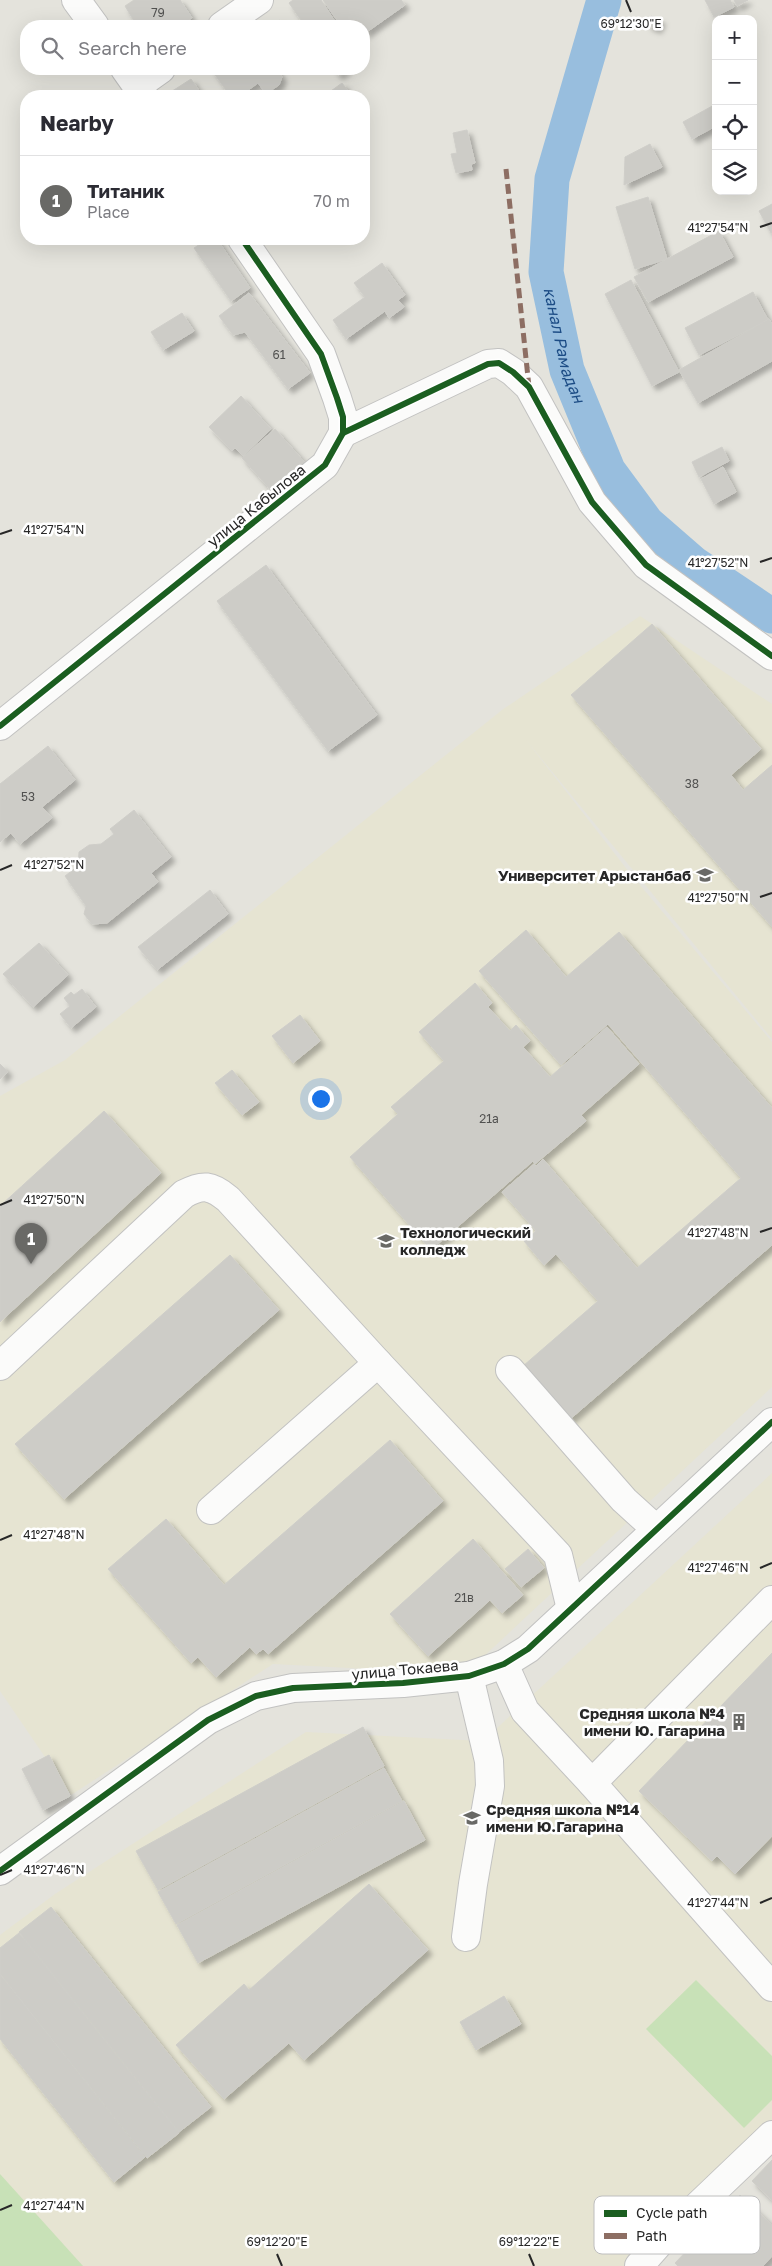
<!DOCTYPE html>
<html lang="en">
<head>
<meta charset="utf-8">
<style>
  :root { --surface:#fff; --page:#f7f7f7; --text:#2b2b33; --muted:#7c7c81; --line:#e1e1e2; --accent:#696966 }
  body { margin:0; font-family:"Golos Text",sans-serif; background:var(--page); color:var(--text) }
  .controls { position:absolute; right:15px; top:15px; display:grid; overflow:hidden; border-radius:10px; box-shadow:0 5px 20px #0002 }
  .controls button { width:45px; height:45px; display:grid; place-items:center; padding:0; border:0; border-bottom:1px solid var(--line); background:var(--surface); color:var(--text); font:25px sans-serif }
  .you { position:absolute; left:320px; top:1098px; width:18px; height:18px; margin:-12px; border:4px solid #fff; border-radius:50%; background:#1a73e8; box-shadow:0 0 0 8px #1a73e833 }
  .badge { display:grid; place-items:center; width:32px; height:32px; border-radius:50%; background:var(--accent); color:#fff; font-size:16px; font-weight:700 }
  .pin { position:absolute; translate:-50% -41px; filter:drop-shadow(0 1px 2px #0008) }
  .pin::after { content:''; position:absolute; top:26px; width:18px; height:15px; background:inherit; clip-path:polygon(0 0,100% 0,50% 100%) }
  .list { margin:0; padding:0; list-style:none }
  h2 { display:flex; justify-content:space-between; align-items:center; height:65px; margin:0; padding:0 20px; font-size:21px }
  h2 small { font-size:16px; font-weight:400; color:var(--muted) }
  .list li { display:grid; grid-template-columns:32px 1fr auto; gap:15px; align-items:center; box-sizing:border-box; height:90px; padding:0 20px; border-top:1px solid var(--line) }
  .list b { display:block; font-size:19px; white-space:nowrap }
  .list p { margin:0; font-size:16px; white-space:nowrap; color:var(--muted) }
  .list em { font-size:16px; font-style:normal; color:var(--muted) }
  .icon { flex:none; width:28px; height:28px; fill:none; stroke:currentColor; stroke-width:2; stroke-linecap:round; stroke-linejoin:round }
  .map { position:relative; flex:none; width:772px; height:2266px; overflow:hidden }
  .search { position:absolute; background:var(--surface); box-shadow:0 5px 20px #0002; left:20px; top:20px; width:350px; height:55px; display:flex; align-items:center; gap:12px; box-sizing:border-box; padding:0 18px; border-radius:20px; color:var(--muted); font-size:19px }
  .panel { position:absolute; background:var(--surface); box-shadow:0 5px 20px #0002; left:20px; top:90px; width:350px; height:155px; border-radius:20px }
  .map>svg:first-child { display:block }
  .education { fill:#e6e4d2 }
  .pitch { fill:#c8e1b7 }
  .lines { fill:none; stroke-linecap:round; stroke-linejoin:round }
  .canal { stroke:#98bede; stroke-width:35 }
  .building { fill:#cdccc7; stroke:#cfcec9; filter:url(#shadow) }
  .minor-casing { stroke:#c2c2c1; stroke-width:30 }
  .minor { stroke:#fbfbfa; stroke-width:28 }
  .quiet { stroke:#8d6e63; stroke-width:5; stroke-dasharray:10 5; stroke-linecap:butt }
  .cycleway-casing { stroke:#fff; stroke-width:9 }
  .cycleway { stroke:#1b5e20; stroke-width:6 }
  .ticks { fill:none; stroke:#272727; stroke-width:2 }
  .labels { text-anchor:middle; dominant-baseline:central; stroke-width:5; stroke-linejoin:round; paint-order:stroke }
  .number-label { font-size:12px; fill:#515150 }
  .street-label { font-size:15px; fill:#272727; stroke:#fff }
  .poi-label { font-size:15px; font-weight:bold; fill:#272727; stroke:#fff; text-anchor:end }
  .water-label { font-size:16px; font-style:italic; fill:#1c4c85; stroke:#fff }
  .key { fill:#fff; stroke:#bebebe; stroke-width:1 }
  .key-label { font-size:14px; fill:#272727 }
  .ticks-label { font-size:12px; text-anchor:middle; fill:#272727; stroke:#fff; stroke-width:5; stroke-linejoin:round; paint-order:stroke }
</style>
</head>
<body>
<div class="map">
<svg width="772" height="2266" viewBox="0 0 772 2266">
  <defs>
    <filter id="shadow"><feDropShadow dx="4.5" dy="4.5" stdDeviation="2.5" flood-color="#0004"/></filter>
  </defs>
  <rect width="100%" height="100%" fill="#e4e3dc"/>
  <g class="education">
    <path d="M640,616L772,704V1039L526,740L629,872L772,1042V1387L465,1674L273,1664L71,1795L0,1691V1096L65,1060L502,710Z"/>
    <path d="M772,1473V2128L629,2266H0V1935L55,1894L306,1732L483,1741Z"/>
  </g>
  <g class="pitch">
    <path d="M696,1980L772,2056V2100L744,2128L646,2029Z"/>
    <path d="M0,2174L83,2266H0Z"/>
  </g>
  <g class="lines">
    <path class="canal" id="s1" d="M604,0L552,179L546,272L567,370L608,470L647,523L693,563L772,616"/>
  </g>
  <g class="building">
    <path d="M134,0H180L192,18L179,26H126L134,21L125,6Z"/>
    <path d="M293,0H321L338,26H305L289,3Z"/>
    <path d="M323,0H401L405,5L364,34V26H341Z"/>
    <path d="M705,0H730L734,7L714,17Z"/>
    <path d="M734,0H748L737,6Z"/>
    <path d="M651,16L661,20L657,29L647,25Z"/>
    <path d="M280,20L284,26H270Z"/>
    <path d="M211,69H278L277,70L282,77L279,85L270,91H264L258,83L240,96H230Z"/>
    <path d="M333,69H348L338,75Z"/>
    <path d="M191,79L203,96H167L166,95Z"/>
    <path d="M342,83L352,96H324Z"/>
    <path d="M716,104V126L692,139L683,122Z"/>
    <path d="M467,130L475,163L471,164L472,170L456,173L451,154L457,153L453,133Z"/>
    <path d="M650,144L662,167L624,185L625,157Z"/>
    <path d="M648,197L667,259L635,269L616,207Z"/>
    <path d="M772,204V233H771L759,211Z"/>
    <path d="M719,231L733,257L648,302L634,277Z"/>
    <path d="M208,239H217L250,288L231,301L194,248Z"/>
    <path d="M382,263L405,295L398,300L404,307L389,318L385,311L346,339L333,320L365,297L354,283Z"/>
    <path d="M631,280L679,372L652,386L605,294Z"/>
    <path d="M753,292L768,320L699,355L685,328Z"/>
    <path d="M249,293L310,373L288,389L245,332L233,335L219,316Z"/>
    <path d="M182,313L194,331L163,350L151,332Z"/>
    <path d="M769,319L772,324V361L698,403L679,370Z"/>
    <path d="M241,396L271,429L243,456L235,448L232,451L209,427Z"/>
    <path d="M275,429L309,467L276,496L242,458Z"/>
    <path d="M722,447L729,461L699,477L692,462Z"/>
    <path d="M723,467L736,492L714,504L701,479Z"/>
    <path d="M266,565L377,715L328,751L217,601Z"/>
    <path d="M652,624L761,749L731,775L743,790L772,765V927L571,695Z"/>
    <path d="M48,746L75,780L42,807L52,818L20,844L11,833L0,842V784Z"/>
    <path d="M134,810L171,857L151,873L158,882L107,923L92,924L84,914L86,906L65,876L78,866L79,852L89,845L101,844L114,834L110,829Z"/>
    <path d="M210,890L228,914L157,970L138,947Z"/>
    <path d="M526,930L566,977L619,932L772,1108V1245L569,1420L523,1366L598,1301L556,1254L544,1265L524,1241L536,1231L502,1192L534,1164L536,1166L543,1159L637,1268L741,1178L608,1024L561,1065L479,971Z"/>
    <path d="M39,943L68,975L33,1007L3,974Z"/>
    <path d="M475,983L492,1003L488,1007L510,1031L516,1025L530,1041L523,1047L550,1077L607,1027L639,1064L581,1115L586,1121L535,1164L533,1161L431,1250L350,1157L398,1114L391,1107L444,1061L419,1032Z"/>
    <path d="M82,989L96,1007L71,1028L60,1014L70,1006L64,998L71,992L74,995Z"/>
    <path d="M300,1015L320,1041L293,1063L272,1036Z"/>
    <path d="M0,1064L8,1072L0,1079Z"/>
    <path d="M232,1070L259,1102L242,1115L215,1083Z"/>
    <path d="M104,1111L161,1173L0,1322V1206Z"/>
    <path d="M230,1255L279,1310L64,1499L15,1444Z"/>
    <path d="M390,1440L443,1501L268,1654L263,1649L256,1654L250,1647L216,1677L198,1657L191,1663L108,1569L166,1519L224,1585Z"/>
    <path d="M473,1539L523,1595L502,1613L490,1600L428,1656L390,1614Z"/>
    <path d="M528,1549L544,1568L521,1587L505,1569Z"/>
    <path d="M772,1653V1836L735,1874L717,1856L712,1861L639,1791Z"/>
    <path d="M363,1727L384,1766L158,1890L136,1851Z"/>
    <path d="M49,1755L70,1796L43,1810L22,1769Z"/>
    <path d="M384,1768L402,1801L176,1924L158,1892Z"/>
    <path d="M404,1801L425,1840L198,1963L177,1925Z"/>
    <path d="M369,1884L428,1950L304,2060L289,2043L224,2099L176,2045L244,1984L249,1990Z"/>
    <path d="M51,1907L211,2107L179,2132L19,1932Z"/>
    <path d="M19,1933L179,2133L147,2158L0,1974V1948Z"/>
    <path d="M0,1974L145,2157L114,2182L0,2039Z"/>
    <path d="M504,1996L521,2024L476,2050L460,2022Z"/>
    <path d="M772,2160V2200L752,2181Z"/>
    <path d="M740,2195L772,2225V2256L763,2266H678L675,2263Z"/>
  </g>
  <g class="lines">
    <g class="minor-casing">
      <g id="minor">
        <path d="M76,0L95,26"/>
        <path d="M222,26L259,0"/>
        <path d="M125,69L144,96"/>
        <path d="M137,86L161,69"/>
        <path d="M343,433L488,364L499,363L513,372L529,387L592,502L646,565L772,656"/>
        <path d="M0,726L325,465L343,433V417L337,398L321,354L242,239"/>
        <path d="M0,1366L184,1194C203,1184 211,1185 228,1199L378,1363L558,1555L571,1609"/>
        <path d="M510,1370L624,1500L656,1529"/>
        <path d="M211,1510L378,1363"/>
        <path d="M504,1664L525,1711L592,1783L772,1987"/>
        <path d="M592,1783L772,1600"/>
        <path d="M0,1871L208,1720L256,1696L293,1688L403,1683L469,1676L504,1664L528,1649L772,1422"/>
        <path d="M466,1937L473,1884L490,1786L489,1761L469,1676"/>
        <path d="M639,2266L662,2240L772,2135"/>
      </g>
    </g>
    <use href="#minor" class="minor"/>
    <path class="quiet" d="M506,169L529,387"/>
    <g class="cycleway-casing">
      <g id="cycleway">
        <path d="M343,433L488,364L499,363L513,372L529,387L592,502L646,565L772,656"/>
        <path d="M0,726L325,465L343,433V417L337,398L321,354L242,239"/>
        <path d="M0,1871L208,1720L256,1696L293,1688L403,1683L469,1676L504,1664L528,1649L772,1422"/>
      </g>
    </g>
    <use href="#cycleway" class="cycleway"/>
  </g>
  <path class="ticks" d="M626,0L631,12M760,227L772,223M0,534L12,530M760,562L772,558M0,870L12,865M760,897L772,893M0,1205L12,1200M760,1232L772,1228M0,1540L12,1535M760,1568L772,1563M0,1875L12,1870M760,1903L772,1898M0,2210L12,2205M277,2254L282,2266M529,2254L534,2266"/>
  <defs>
    <g id="university-bare" transform="scale(1.35)"><path d="M0-5L7-2L0 1L-7-2ZM-4 1L0 2.5L4 1V4Q0 6-4 4Z" fill="#696966" stroke="#fff" stroke-width="2.5" paint-order="stroke"/></g>
    <g id="building-bare" transform="scale(1.35)"><path d="M-4-6H4V6H1V3H-1V6H-4ZM-2.5-4.3h1.7v1.8h-1.7ZM.8-4.3h1.7v1.8H.8ZM-2.5-1h1.7V.8h-1.7ZM.8-1h1.7V.8H.8Z" fill="#696966" stroke="#fff" stroke-width="2.5" paint-order="stroke"/></g>
    <g id="school-bare" transform="scale(1.35)"><path d="M0-5L7-2L0 1L-7-2ZM-4 1L0 2.5L4 1V4Q0 6-4 4Z" fill="#696966" stroke="#fff" stroke-width="2.5" paint-order="stroke"/></g>
  </defs>
  <g fill-rule="evenodd">
    <use href="#university-bare" x="705" y="875"/>
    <use href="#university-bare" x="386" y="1241"/>
    <use href="#building-bare" x="739" y="1722"/>
    <use href="#school-bare" x="472" y="1818"/>
  </g>
  <g class="labels">
    <g class="number-label">
      <text x="158" y="12">79</text>
      <text x="279" y="354">61</text>
      <text x="692" y="783">38</text>
      <text x="28" y="796">53</text>
      <text x="489" y="1118">21а</text>
      <text x="464" y="1597">21в</text>
    </g>
    <g class="street-label">
      <text transform="translate(256 505) rotate(-39)">улица Кабылова</text>
      <text transform="translate(405 1669) rotate(-5)">улица Токаева</text>
    </g>
    <g class="poi-label">
      <text x="691" y="875">Университет Арыстанбаб</text>
      <text x="400" y="1232" text-anchor="start">Технологический<tspan x="400" dy="17">колледж</tspan></text>
      <text x="725" y="1713">Средняя школа №4<tspan x="725" dy="17">имени Ю. Гагарина</tspan></text>
      <text x="486" y="1809" text-anchor="start">Средняя школа №14<tspan x="486" dy="17">имени Ю.Гагарина</tspan></text>
    </g>
    <g class="water-label">
      <text stroke="none"><textPath href="#s1" startOffset="355">канал Рамадан</textPath></text>
    </g>
  </g>
  <rect x="594" y="2196" width="166" height="58" rx="8" class="key"/>
  <rect x="604" y="2210" width="23" height="7" fill="#1b5e20"/>
  <rect x="604" y="2233" width="23" height="6" fill="#8d6e63"/>
  <g class="key-label">
    <text x="636" y="2218">Cycle path</text>
    <text x="636" y="2241">Path</text>
  </g>
  <g class="ticks-label">
    <text x="631" y="28">69°12'30"E</text>
    <text x="718" y="232">41°27'54"N</text>
    <text x="54" y="534">41°27'54"N</text>
    <text x="718" y="567">41°27'52"N</text>
    <text x="54" y="869">41°27'52"N</text>
    <text x="718" y="902">41°27'50"N</text>
    <text x="54" y="1204">41°27'50"N</text>
    <text x="718" y="1237">41°27'48"N</text>
    <text x="54" y="1539">41°27'48"N</text>
    <text x="718" y="1572">41°27'46"N</text>
    <text x="54" y="1874">41°27'46"N</text>
    <text x="718" y="1907">41°27'44"N</text>
    <text x="54" y="2210">41°27'44"N</text>
    <text x="277" y="2246">69°12'20"E</text>
    <text x="529" y="2246">69°12'22"E</text>
  </g>
</svg>
<div class="controls">
<button>+</button>
<button>−</button>
<button><svg class="icon" aria-label="locate" viewBox="0 0 24 24"><circle cx="12" cy="12" r="6"/><path d="M12 2v4M12 18v4M2 12h4M18 12h4"/></svg></button>
<button><svg class="icon" aria-label="layers" viewBox="0 0 24 24"><path d="M12 4l9 5-9 5-9-5zM3 14l9 5 9-5"/></svg></button>
</div>
<div class="you"></div>
<div class="pin badge" style="left:31px;top:1264px">1</div>
<div class="search"><svg class="icon" aria-label="search" viewBox="0 0 24 24"><circle cx="10" cy="10" r="6"/><path d="M15 15l6 6"/></svg>Search here</div>
<section class="panel">
<h2>Nearby<small></small></h2>
<ul class="list">
<li><span class="badge">1</span><div><b>Титаник</b><p>Place</p></div><em>70 m</em></li>
</ul>
</section>
</div>
</body>
</html>
